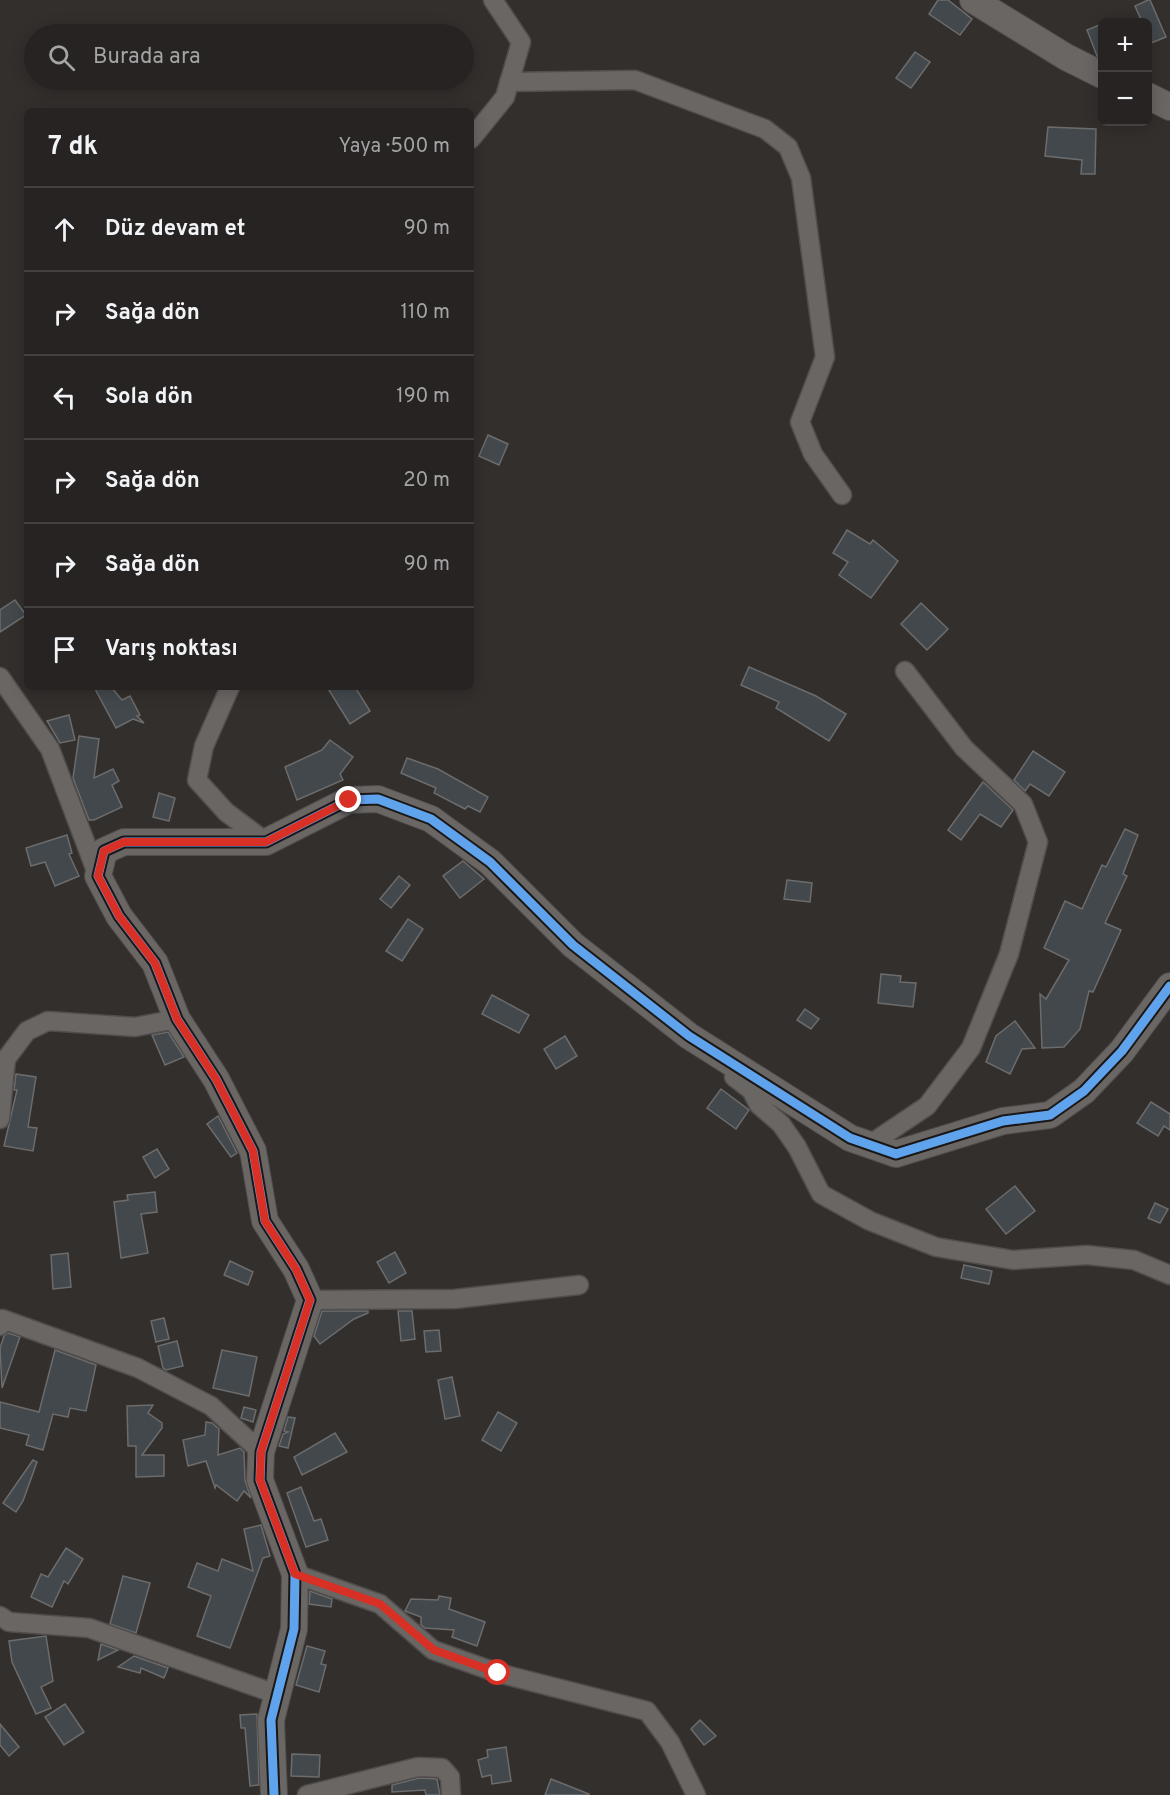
<!DOCTYPE html>
<html lang="tr">
<head>
<meta charset="utf-8">
<style>
  :root { --surface:#262322; --page:#2e2b2a; --text:#f1f3f6; --muted:#a4a4a5; --line:#424040 }
  body { margin:0; font-family:Overpass,sans-serif; background:var(--page); color:var(--text) }
  .controls { position:absolute; right:18px; top:18px; display:grid; overflow:hidden; border-radius:9px; box-shadow:0 3px 15px #0003 }
  .controls button { width:54px; height:54px; display:grid; place-items:center; padding:0; border:0; border-bottom:2px solid var(--line); background:var(--surface); color:var(--text); font:30px sans-serif }
  .stop { position:absolute; width:18px; height:18px; margin:-14px; border:4px solid #d93025; border-radius:50%; background:#fff }
  .stop.end { background:#d93025; border-color:#fff; box-shadow:0 2px 6px #0008 }
  .list { margin:0; padding:0; list-style:none }
  h2 { display:flex; justify-content:space-between; align-items:center; height:78px; margin:0; padding:0 24px; font-size:26px }
  h2 small { font-size:20px; font-weight:400; color:var(--muted) }
  .list li { display:grid; grid-template-columns:39px 1fr auto; gap:18px; align-items:center; box-sizing:border-box; height:84px; padding:0 24px; border-top:2px solid var(--line) }
  .list b { display:block; font-size:22px; white-space:nowrap }
  .list em { font-size:20px; font-style:normal; color:var(--muted) }
  .icon { flex:none; width:33px; height:33px; fill:none; stroke:currentColor; stroke-width:2; stroke-linecap:round; stroke-linejoin:round }
  .map { position:relative; flex:none; width:1170px; height:1795px; overflow:hidden }
  .search { position:absolute; background:var(--surface); box-shadow:0 3px 15px #0003; left:24px; top:24px; width:450px; height:66px; display:flex; align-items:center; gap:15px; box-sizing:border-box; padding:0 21px; border-radius:33px; color:var(--muted); font-size:22px }
  .panel { position:absolute; background:var(--surface); box-shadow:0 3px 15px #0003; left:24px; top:108px; width:450px; height:582px; border-radius:9px }
  .map>svg:first-child { display:block }
  .building { fill:#42484c; stroke:#6c6c6c; stroke-width:1.5 }
  .lines { fill:none; stroke-linecap:round; stroke-linejoin:round }
  .street-casing { stroke:#504d4c; stroke-width:21 }
  .secondary-casing { stroke:#504d4c; stroke-width:28 }
  .street { stroke:#696664; stroke-width:18 }
  .secondary { stroke:#696664; stroke-width:26 }
  .cycleway-casing { stroke:#1a1716; stroke-width:13 }
  .cycleway { stroke:#60a3ed; stroke-width:9 }
  .route { stroke:#d93025; stroke-width:8 }
</style>
</head>
<body>
<div class="map">
<svg width="1170" height="1795" viewBox="0 0 1170 1795">
  <rect width="100%" height="100%" fill="#332f2d"/>
  <g class="building">
    <path d="M938,0H948L972,19L960,35L929,14Z"/>
    <path d="M1148,0H1150L1166,37L1151,43L1148,22H1142L1135,6Z"/>
    <path d="M1102,24V58L1097,56L1087,30Z"/>
    <path d="M915,52L930,62L911,88L896,78Z"/>
    <path d="M1048,127L1096,129L1095,174H1081L1082,160L1045,156Z"/>
    <path d="M488,435L508,444L499,465L479,456Z"/>
    <path d="M847,530L870,544L873,540L898,561L871,598L839,575L848,562L833,553Z"/>
    <path d="M15,600L26,615L0,632V610Z"/>
    <path d="M921,603L948,629L927,650L901,624Z"/>
    <path d="M749,667L816,696L846,714L829,741L776,708L779,702L741,685Z"/>
    <path d="M94,687H111L122,700L130,696L140,715L137,716L144,723L133,719L116,728Z"/>
    <path d="M327,687H355L370,711L350,724Z"/>
    <path d="M69,715L75,740L60,743L47,721Z"/>
    <path d="M79,736L99,739L94,778L113,769L119,781L112,785L122,807L94,820H89L73,778Z"/>
    <path d="M330,740L353,757L340,774L343,780L297,800L285,767L322,750Z"/>
    <path d="M1033,751L1065,772L1049,796L1030,784L1025,791L1014,780Z"/>
    <path d="M407,758L438,769L488,797L480,812L468,806L465,809L434,793L436,788L401,773Z"/>
    <path d="M983,782L1013,810L1001,827L980,814L961,840L948,830Z"/>
    <path d="M159,793L175,798L169,821L153,817Z"/>
    <path d="M1125,829L1138,835L1123,874L1127,876L1105,923L1121,930L1093,992L1089,991L1080,1029L1064,1047L1042,1048L1040,994L1046,999L1069,960L1044,948L1065,901L1082,909L1102,865L1106,867Z"/>
    <path d="M67,835L72,853L69,854L79,876L55,886L45,862L31,866L26,848Z"/>
    <path d="M463,861L484,879L460,898L443,876Z"/>
    <path d="M399,876L410,885L391,908L380,899Z"/>
    <path d="M787,880L812,883L810,902L784,899Z"/>
    <path d="M408,919L423,929L402,961L386,951Z"/>
    <path d="M881,974L901,976L900,982L916,983L913,1007L878,1003Z"/>
    <path d="M492,995L529,1015L519,1033L482,1014Z"/>
    <path d="M805,1009L819,1019L811,1029L797,1020Z"/>
    <path d="M1015,1021L1035,1048L1022,1049L1010,1074L986,1062L996,1036Z"/>
    <path d="M168,1032L184,1057L165,1065L152,1035Z"/>
    <path d="M565,1036L577,1056L556,1069L544,1049Z"/>
    <path d="M16,1074L36,1077L28,1127L37,1128L33,1151L4,1146L17,1090H14Z"/>
    <path d="M721,1089L749,1110L736,1129L707,1108Z"/>
    <path d="M1151,1102L1170,1114V1130L1164,1126L1158,1136L1137,1123Z"/>
    <path d="M218,1116L237,1153L231,1157L207,1124Z"/>
    <path d="M157,1149L169,1169L155,1178L143,1157Z"/>
    <path d="M1015,1186L1035,1211L1006,1234L986,1209Z"/>
    <path d="M155,1192L157,1212L141,1214L148,1253L121,1258L114,1202L128,1200L127,1195Z"/>
    <path d="M1155,1203L1168,1209L1160,1223L1148,1218Z"/>
    <path d="M395,1252L406,1273L389,1283L377,1262Z"/>
    <path d="M68,1253L71,1287L53,1289L51,1255Z"/>
    <path d="M230,1261L253,1272L248,1285L224,1275Z"/>
    <path d="M964,1265L992,1271L989,1284L961,1278Z"/>
    <path d="M322,1311H368V1313L354,1319L320,1344L314,1336Z"/>
    <path d="M398,1311H412L415,1339L401,1341Z"/>
    <path d="M164,1318L169,1339L156,1342L151,1321Z"/>
    <path d="M439,1330L441,1351L426,1352L424,1331Z"/>
    <path d="M8,1333L20,1337L2,1388L0,1348L4,1336Z"/>
    <path d="M177,1341L183,1366L166,1370L163,1368L158,1346Z"/>
    <path d="M55,1350L96,1365L86,1411L70,1408L68,1417L53,1414L43,1450L26,1445L29,1435L0,1428V1402L39,1412Z"/>
    <path d="M222,1350L257,1357L249,1396L213,1388Z"/>
    <path d="M452,1377L460,1416L445,1419L438,1380Z"/>
    <path d="M153,1405L148,1413L162,1423V1428L142,1455H164V1476L136,1477V1446H128L127,1406Z"/>
    <path d="M244,1407L256,1410L253,1422L241,1418Z"/>
    <path d="M498,1412L517,1423L501,1451L482,1440Z"/>
    <path d="M288,1417L295,1418L288,1448L279,1446L283,1434L288,1432L284,1431Z"/>
    <path d="M206,1422L212,1423L219,1429L218,1455L240,1448L244,1452L245,1480L251,1498L244,1491L237,1501L216,1485L215,1488L206,1461L188,1466L183,1440L205,1435Z"/>
    <path d="M335,1433L347,1452L302,1475L294,1457Z"/>
    <path d="M33,1460L37,1462L23,1501L16,1512L3,1503Z"/>
    <path d="M301,1487L314,1521L321,1519L328,1540L306,1547L287,1493Z"/>
    <path d="M261,1525L270,1556L263,1558L230,1648L197,1636L211,1596L188,1587L197,1563L218,1571L222,1559L253,1571L244,1529Z"/>
    <path d="M66,1548L83,1559L68,1584L64,1581L52,1607L31,1597L41,1574L48,1577Z"/>
    <path d="M123,1576L150,1583L136,1633L110,1624Z"/>
    <path d="M310,1591L332,1599L331,1607L309,1604Z"/>
    <path d="M439,1596L451,1598L449,1609L485,1622L477,1646L452,1637L454,1630L425,1628L421,1625V1617L405,1611L411,1599L438,1600Z"/>
    <path d="M46,1636L53,1681L41,1687L51,1708L36,1714L12,1662L9,1641Z"/>
    <path d="M101,1644L118,1650L98,1660Z"/>
    <path d="M307,1646L325,1651L321,1664L326,1665L319,1692L296,1685Z"/>
    <path d="M134,1656L168,1668L164,1678L141,1668L140,1673L118,1667Z"/>
    <path d="M65,1704L84,1732L64,1745L45,1717Z"/>
    <path d="M257,1714L259,1785L250,1786L245,1728H241L240,1715Z"/>
    <path d="M700,1720L716,1736L704,1745L691,1729Z"/>
    <path d="M0,1724L19,1747L9,1756L0,1745Z"/>
    <path d="M506,1747L511,1781L492,1784L491,1775L482,1777L478,1760L488,1757L487,1750Z"/>
    <path d="M292,1754L320,1755L319,1777L291,1776Z"/>
    <path d="M419,1778L437,1779L440,1795H426L425,1790L392,1792V1785Z"/>
    <path d="M551,1779L589,1794V1795H545Z"/>
  </g>
  <g class="lines">
    <g class="street-casing">
      <g id="street">
        <path d="M509,82L635,80L765,129L788,147L801,178L825,357L800,422L813,454L842,495"/>
        <path d="M471,139L505,97L521,42L493,0"/>
        <path d="M0,677L50,749L98,876"/>
        <path d="M230,687L204,746L197,780L226,812L266,842"/>
        <path d="M734,1077L751,1090L759,1105L781,1124L797,1147L821,1194L870,1221L936,1247L1013,1260L1087,1255L1134,1260L1170,1275"/>
        <path d="M0,1119L6,1059L27,1031L48,1021L135,1027L177,1019"/>
        <path d="M869,1145L927,1106L971,1048L1009,954L1038,842L1023,804L964,748L905,671"/>
        <path d="M310,1300L455,1299L579,1285"/>
        <path d="M0,1326L2,1319L138,1368L211,1406L261,1452"/>
        <path d="M295,1574L380,1604L433,1650L498,1673L647,1711L670,1742L696,1795"/>
        <path d="M0,1616L9,1622L89,1628L276,1694"/>
        <path d="M307,1795L418,1767L442,1768L450,1777L451,1795"/>
      </g>
    </g>
    <g class="secondary-casing">
      <g id="secondary">
        <path d="M973,0L1066,57L1102,75"/>
        <path d="M1148,96L1170,107"/>
        <path d="M274,1795L271,1720L294,1629L295,1574L260,1480L261,1452L310,1300L296,1269L265,1221L253,1151L216,1079L177,1019L155,963L119,916L98,876L104,851L124,842H266L349,800L378,799L431,819L490,862L573,945L689,1036L850,1138L896,1154L1003,1121L1050,1115L1084,1091L1122,1051L1170,986"/>
      </g>
    </g>
    <use href="#street" class="street"/>
    <use href="#secondary" class="secondary"/>
    <g class="cycleway-casing">
      <path id="cycleway" d="M274,1795L271,1720L294,1629L295,1574L260,1480L261,1452L310,1300L296,1269L265,1221L253,1151L216,1079L177,1019L155,963L119,916L98,876L104,851L124,842H266L349,800L378,799L431,819L490,862L573,945L689,1036L850,1138L896,1154L1003,1121L1050,1115L1084,1091L1122,1051L1170,986"/>
    </g>
    <use href="#cycleway" class="cycleway"/>
  </g>
  <g class="lines">
    <path class="route" d="M349,800L266,842H124L104,851L98,876L119,916L155,963L177,1019L216,1079L253,1151L265,1221L296,1269L310,1300L261,1452L260,1480L295,1574L380,1604L434,1650L498,1673"/>
  </g>
</svg>
<div class="controls">
<button>+</button>
<button>−</button>
</div>
<div class="stop" style="left:498px;top:1673px"></div>
<div class="stop end" style="left:349px;top:800px"></div>
<div class="search"><svg class="icon" aria-label="search" viewBox="0 0 24 24"><circle cx="10" cy="10" r="6"/><path d="M15 15l6 6"/></svg>Burada ara</div>
<section class="panel">
<h2>7 dk<small>Yaya · 500 m</small></h2>
<ul class="list">
<li><svg class="icon" aria-label="ahead" viewBox="0 0 24 24"><path d="M12 20V5M6 11l6-6 6 6"/></svg><div><b>Düz devam et</b></div><em>90 m</em></li>
<li><svg class="icon" aria-label="right" viewBox="0 0 24 24"><path d="M7 20v-9h11M14 6l5 5-5 5"/></svg><div><b>Sağa dön</b></div><em>110 m</em></li>
<li><svg class="icon" aria-label="left" viewBox="0 0 24 24"><path d="M17 20v-9H6M10 6l-5 5 5 5"/></svg><div><b>Sola dön</b></div><em>190 m</em></li>
<li><svg class="icon" aria-label="right" viewBox="0 0 24 24"><path d="M7 20v-9h11M14 6l5 5-5 5"/></svg><div><b>Sağa dön</b></div><em>20 m</em></li>
<li><svg class="icon" aria-label="right" viewBox="0 0 24 24"><path d="M7 20v-9h11M14 6l5 5-5 5"/></svg><div><b>Sağa dön</b></div><em>90 m</em></li>
<li><svg class="icon" aria-label="arrive" viewBox="0 0 24 24"><path d="M6 21V4h12l-3 4 3 4H6"/></svg><div><b>Varış noktası</b></div></li>
</ul>
</section>
</div>
</body>
</html>
